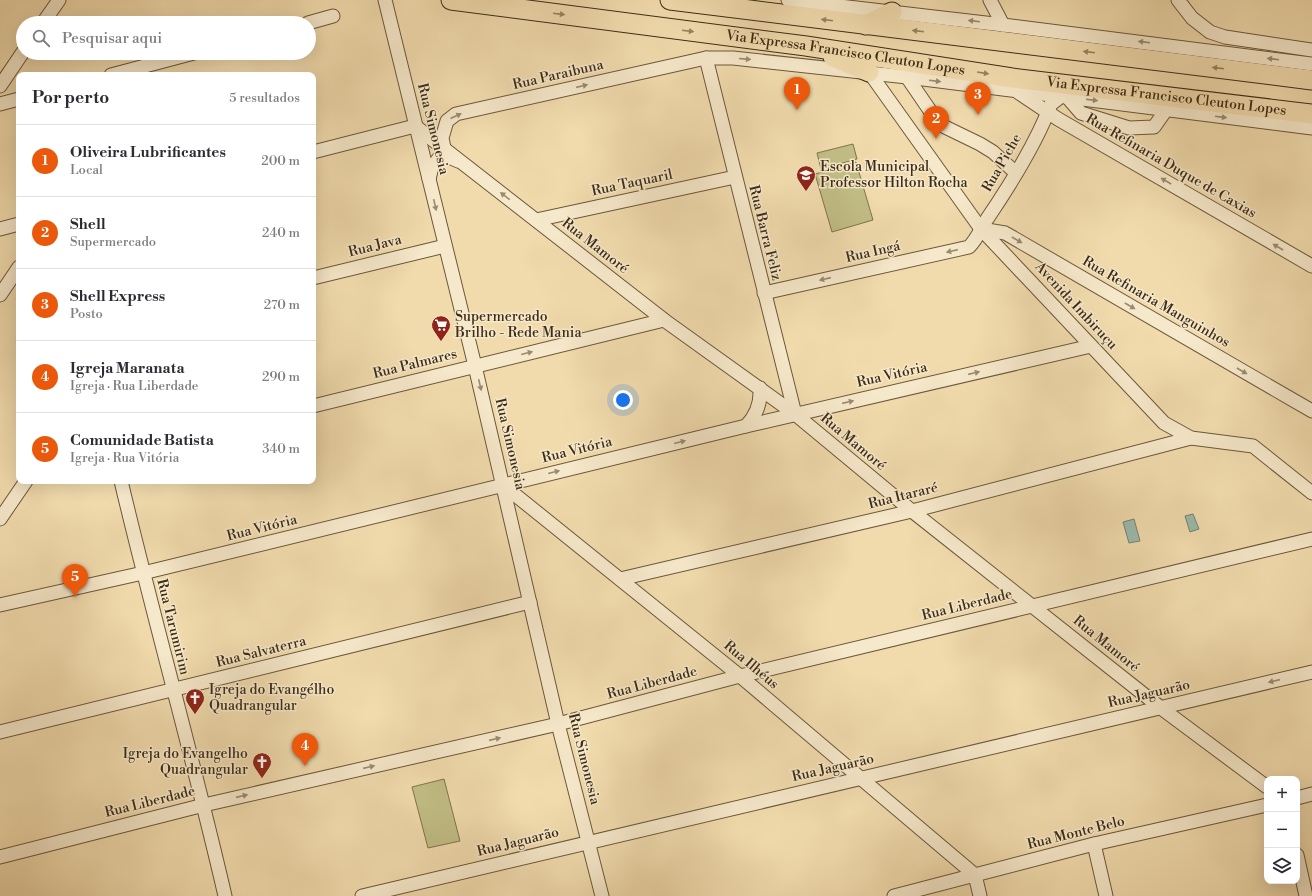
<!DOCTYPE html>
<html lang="pt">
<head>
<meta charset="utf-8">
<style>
  :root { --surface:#fff; --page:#f7f7f7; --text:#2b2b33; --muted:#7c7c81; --line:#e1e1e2; --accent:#ea580c }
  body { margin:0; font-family:"Libre Bodoni",serif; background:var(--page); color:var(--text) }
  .controls { position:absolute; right:12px; bottom:12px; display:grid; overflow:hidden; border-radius:8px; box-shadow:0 4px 16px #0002 }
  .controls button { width:36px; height:36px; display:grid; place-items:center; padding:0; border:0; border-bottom:1px solid var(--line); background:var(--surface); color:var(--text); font:20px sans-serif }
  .you { position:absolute; left:623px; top:400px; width:14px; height:14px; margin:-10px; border:3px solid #fff; border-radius:50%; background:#1a73e8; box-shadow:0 0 0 6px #1a73e833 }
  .badge { display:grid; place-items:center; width:26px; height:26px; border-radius:50%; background:var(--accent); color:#fff; font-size:13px; font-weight:700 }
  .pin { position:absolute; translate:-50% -33px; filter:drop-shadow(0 1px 2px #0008) }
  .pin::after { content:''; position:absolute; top:21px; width:14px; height:12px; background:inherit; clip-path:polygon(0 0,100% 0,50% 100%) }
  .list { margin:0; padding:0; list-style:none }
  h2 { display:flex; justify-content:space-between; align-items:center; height:52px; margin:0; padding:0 16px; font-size:17px }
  h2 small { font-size:13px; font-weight:400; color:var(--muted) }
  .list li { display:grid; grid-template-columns:26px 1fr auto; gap:12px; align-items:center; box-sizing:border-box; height:72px; padding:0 16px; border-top:1px solid var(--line) }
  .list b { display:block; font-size:15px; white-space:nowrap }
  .list p { margin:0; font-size:13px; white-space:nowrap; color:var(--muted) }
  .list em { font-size:13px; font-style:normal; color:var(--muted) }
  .icon { flex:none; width:22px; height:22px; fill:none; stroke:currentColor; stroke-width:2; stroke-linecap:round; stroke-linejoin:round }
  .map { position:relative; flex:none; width:1312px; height:896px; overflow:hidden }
  .search { position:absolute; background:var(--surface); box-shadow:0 4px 16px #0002; left:16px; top:16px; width:300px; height:44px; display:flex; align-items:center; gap:10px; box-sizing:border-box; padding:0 14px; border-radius:22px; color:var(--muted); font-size:15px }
  .panel { position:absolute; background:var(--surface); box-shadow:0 4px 16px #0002; left:16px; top:72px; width:300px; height:412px; border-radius:8px }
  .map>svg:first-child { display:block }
  .green { fill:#c1be85; stroke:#7f754e }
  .water { fill:#9bbbae; stroke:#758272 }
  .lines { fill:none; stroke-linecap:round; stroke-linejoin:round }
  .minor-casing { stroke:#6a583c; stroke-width:15 }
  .highway-casing { stroke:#3d2c17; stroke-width:21 }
  .minor { stroke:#f6e8ca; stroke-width:13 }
  .highway { stroke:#f1dbad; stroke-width:19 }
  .oneway { fill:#978462 }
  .oneway2 { fill:#9a8a70 }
  .labels { text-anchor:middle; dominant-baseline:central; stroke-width:3; stroke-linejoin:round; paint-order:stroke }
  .street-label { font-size:14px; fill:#3d2c17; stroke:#f6e8ca }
  .poi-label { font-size:14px; fill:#3d2c17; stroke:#f6e8ca; text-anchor:start }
</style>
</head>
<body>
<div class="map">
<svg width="1312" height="896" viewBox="0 0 1312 896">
  <rect width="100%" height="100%" fill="#f1dbad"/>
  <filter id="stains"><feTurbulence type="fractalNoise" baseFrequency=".005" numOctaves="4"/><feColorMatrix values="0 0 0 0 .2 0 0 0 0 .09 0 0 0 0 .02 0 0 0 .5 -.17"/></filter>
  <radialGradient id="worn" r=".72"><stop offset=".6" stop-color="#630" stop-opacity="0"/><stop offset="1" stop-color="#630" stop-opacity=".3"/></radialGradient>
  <g class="green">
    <path d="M853,144L857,159L821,169L817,153Z"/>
    <path d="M856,162L873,220L832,232L815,174Z"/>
    <path d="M444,779L460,841L428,848L412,787Z"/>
  </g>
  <g class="water">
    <path d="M1193,514L1199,529L1190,532L1185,516Z"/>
    <path d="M1134,519L1140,541L1129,543L1123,522Z"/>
  </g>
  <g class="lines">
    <g class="minor-casing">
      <g id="minor">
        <path d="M385,0L475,366L558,724L602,896"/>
        <path d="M788,0L1003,25L1312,64"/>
        <path d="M990,0L1003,25"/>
        <path d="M1178,0L1192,18L1210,32L1225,37L1312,50"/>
        <path d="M43,23L59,0"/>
        <path d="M308,23L333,16"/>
        <path d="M706,58L795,414"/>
        <path d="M869,72L981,229L1164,423L1191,438L1253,446L1312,493"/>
        <path d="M111,75L194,53"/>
        <path d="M907,77L933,115L945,127L980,144L993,152L1016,173"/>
        <path d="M0,86L23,52"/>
        <path d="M1019,93L1058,119L1312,266"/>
        <path d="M1068,98L1081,113L1129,128L1154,127L1166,110"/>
        <path d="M0,104L19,99"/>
        <path d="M415,126L664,320L795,414L912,511L1161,708L1267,787"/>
        <path d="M444,148L442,138L447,121L456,114L706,58H733L907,77L1312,128"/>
        <path d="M313,152L415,126"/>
        <path d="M429,179L432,167L439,158L449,157L458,161"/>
        <path d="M536,220L735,177"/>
        <path d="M0,229L19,224"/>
        <path d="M981,229L1005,233L1312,411"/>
        <path d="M313,278L445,246"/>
        <path d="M764,293L969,247C977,239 981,229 987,219C1010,185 1037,142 1051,104L1060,97"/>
        <path d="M0,295L19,267"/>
        <path d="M313,406L664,320"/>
        <path d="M746,426C757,415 761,403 760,388"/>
        <path d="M121,481C154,620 193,757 225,896"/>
        <path d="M503,485L740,676L975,875L980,896"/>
        <path d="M0,519L26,481"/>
        <path d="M620,579L912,511L1191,438"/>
        <path d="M0,605L143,573L746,426L1091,346"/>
        <path d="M0,732L530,602"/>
        <path d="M1297,798L1312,794"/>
        <path d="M1094,844L1106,896"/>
        <path d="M1297,855L1306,896"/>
        <path d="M0,857L204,805L558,724L740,676L1312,539"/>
        <path d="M362,896L1312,672"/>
        <path d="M894,896L1094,844L1267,805"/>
      </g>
    </g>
    <g class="highway-casing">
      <g id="highway">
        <path id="s1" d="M451,0L806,46L1012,78L1312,114"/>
        <path d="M670,0L1312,80"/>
        <path d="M866,25L892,12"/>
        <path d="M833,57L869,72"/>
      </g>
    </g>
    <use href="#minor" class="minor"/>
    <use href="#highway" class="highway"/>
  </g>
  <defs><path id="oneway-solid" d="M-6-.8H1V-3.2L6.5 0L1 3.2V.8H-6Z"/></defs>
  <g class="oneway">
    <use href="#oneway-solid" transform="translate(559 14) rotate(7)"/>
    <use href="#oneway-solid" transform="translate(827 20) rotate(-173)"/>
    <use href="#oneway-solid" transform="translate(688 31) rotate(7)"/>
    <use href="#oneway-solid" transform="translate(918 31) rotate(-173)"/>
    <use href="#oneway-solid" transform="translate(1089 52) rotate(-173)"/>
    <use href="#oneway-solid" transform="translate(1218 68) rotate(-173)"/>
    <use href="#oneway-solid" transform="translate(983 73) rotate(9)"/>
  </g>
  <g class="oneway2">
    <use href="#oneway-solid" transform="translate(974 21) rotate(-173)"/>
    <use href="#oneway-solid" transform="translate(1144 42) rotate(-173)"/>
    <use href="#oneway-solid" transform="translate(745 59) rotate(5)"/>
    <use href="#oneway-solid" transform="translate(1273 59) rotate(-173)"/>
    <use href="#oneway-solid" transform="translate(935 81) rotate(7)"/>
    <use href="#oneway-solid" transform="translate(582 86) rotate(-13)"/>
    <use href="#oneway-solid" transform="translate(1092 100) rotate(7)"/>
    <use href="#oneway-solid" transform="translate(456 116) rotate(-25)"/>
    <use href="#oneway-solid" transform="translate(1221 117) rotate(7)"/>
    <use href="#oneway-solid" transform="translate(1166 181) rotate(-150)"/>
    <use href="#oneway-solid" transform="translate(505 196) rotate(-142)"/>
    <use href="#oneway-solid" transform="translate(435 205) rotate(77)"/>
    <use href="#oneway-solid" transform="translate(1017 240) rotate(30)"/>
    <use href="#oneway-solid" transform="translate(1278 247) rotate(-150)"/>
    <use href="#oneway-solid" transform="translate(952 251) rotate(167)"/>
    <use href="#oneway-solid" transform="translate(825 279) rotate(167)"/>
    <use href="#oneway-solid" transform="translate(1130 306) rotate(30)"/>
    <use href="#oneway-solid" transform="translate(527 353) rotate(-14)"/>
    <use href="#oneway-solid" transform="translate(1242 371) rotate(30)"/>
    <use href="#oneway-solid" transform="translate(974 373) rotate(-13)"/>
    <use href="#oneway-solid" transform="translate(480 385) rotate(77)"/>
    <use href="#oneway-solid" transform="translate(848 402) rotate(-13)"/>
    <use href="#oneway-solid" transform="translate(680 442) rotate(-14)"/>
    <use href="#oneway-solid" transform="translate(554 472) rotate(-14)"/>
    <use href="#oneway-solid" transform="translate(1274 681) rotate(167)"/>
    <use href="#oneway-solid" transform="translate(495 739) rotate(-13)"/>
    <use href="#oneway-solid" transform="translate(369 767) rotate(-13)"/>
    <use href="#oneway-solid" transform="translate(242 796) rotate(-13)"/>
  </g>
  <defs>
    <g id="school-pin" transform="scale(1)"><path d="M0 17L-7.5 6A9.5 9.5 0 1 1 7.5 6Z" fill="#8f2418" stroke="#f6e8ca"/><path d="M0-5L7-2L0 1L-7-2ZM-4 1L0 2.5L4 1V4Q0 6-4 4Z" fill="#fff"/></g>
    <g id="supermarket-pin" transform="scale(1)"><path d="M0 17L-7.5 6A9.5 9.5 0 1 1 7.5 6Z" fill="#8f2418" stroke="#f6e8ca"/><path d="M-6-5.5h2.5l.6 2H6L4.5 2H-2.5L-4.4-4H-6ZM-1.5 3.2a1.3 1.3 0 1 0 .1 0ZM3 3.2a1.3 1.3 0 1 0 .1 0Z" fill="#fff"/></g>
    <g id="church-pin" transform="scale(1)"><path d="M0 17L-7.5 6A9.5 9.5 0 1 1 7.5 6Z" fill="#8f2418" stroke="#f6e8ca"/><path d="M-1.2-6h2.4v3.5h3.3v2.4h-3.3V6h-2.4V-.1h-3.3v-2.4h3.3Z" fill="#fff"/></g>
  </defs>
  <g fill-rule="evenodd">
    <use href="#school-pin" x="806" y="175"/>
    <use href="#supermarket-pin" x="441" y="325"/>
    <use href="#church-pin" x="195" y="698"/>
    <use href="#church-pin" x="262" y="762"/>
  </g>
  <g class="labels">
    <g class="street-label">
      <text stroke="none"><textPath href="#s1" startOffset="398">Via Expressa Francisco Cleuton Lopes</textPath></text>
      <text transform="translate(558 75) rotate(-13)">Rua Paraibuna</text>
      <text stroke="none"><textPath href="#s1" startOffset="722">Via Expressa Francisco Cleuton Lopes</textPath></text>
      <text transform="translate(433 129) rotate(76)">Rua Simonesia</text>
      <text transform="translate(1002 163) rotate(-60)">Rua Piche</text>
      <text transform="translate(1171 166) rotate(30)">Rua Refinaria Duque de Caxias</text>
      <text transform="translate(632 183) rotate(-12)">Rua Taquaril</text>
      <text transform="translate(765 233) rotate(76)">Rua Barra Feliz</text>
      <text transform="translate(375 246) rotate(-14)">Rua Java</text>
      <text transform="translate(595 246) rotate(38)">Rua Mamoré</text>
      <text transform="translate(873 252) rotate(-13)">Rua Ingá</text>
      <text transform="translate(1156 302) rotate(30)">Rua Refinaria Manguinhos</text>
      <text transform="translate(1076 306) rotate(47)">Avenida Imbiruçu</text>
      <text transform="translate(415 364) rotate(-14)">Rua Palmares</text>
      <text transform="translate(892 375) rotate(-13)">Rua Vitória</text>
      <text transform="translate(853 442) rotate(40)">Rua Mamoré</text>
      <text transform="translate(510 444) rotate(77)">Rua Simonesia</text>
      <text transform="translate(577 450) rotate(-14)">Rua Vitória</text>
      <text transform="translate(903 496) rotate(-14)">Rua Itararé</text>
      <text transform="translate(262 528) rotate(-14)">Rua Vitória</text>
      <text transform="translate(967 605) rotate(-14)">Rua Liberdade</text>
      <text transform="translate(173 627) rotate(76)">Rua Tarumirim</text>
      <text transform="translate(1106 644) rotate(39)">Rua Mamoré</text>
      <text transform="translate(261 652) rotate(-14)">Rua Salvaterra</text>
      <text transform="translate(751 665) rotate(40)">Rua Ilhéus</text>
      <text transform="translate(652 683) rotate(-15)">Rua Liberdade</text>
      <text transform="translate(1149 694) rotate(-13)">Rua Jaguarão</text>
      <text transform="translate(584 759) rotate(76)">Rua Simonesia</text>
      <text transform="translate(833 768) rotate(-13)">Rua Jaguarão</text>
      <text transform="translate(150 802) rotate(-14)">Rua Liberdade</text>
      <text transform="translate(1076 833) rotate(-14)">Rua Monte Belo</text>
      <text transform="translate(518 842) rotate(-14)">Rua Jaguarão</text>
    </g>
    <g class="poi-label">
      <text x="820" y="167">Escola Municipal<tspan x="820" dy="16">Professor Hilton Rocha</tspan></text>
      <text x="455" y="317">Supermercado<tspan x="455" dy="16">Brilho - Rede Mania</tspan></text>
      <text x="209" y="690">Igreja do Evangélho<tspan x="209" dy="16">Quadrangular</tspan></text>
      <text x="248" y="754" text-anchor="end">Igreja do Evangelho<tspan x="248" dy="16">Quadrangular</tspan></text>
    </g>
  </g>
  <rect width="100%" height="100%" filter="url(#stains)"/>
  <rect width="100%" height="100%" fill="url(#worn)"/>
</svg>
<div class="controls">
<button>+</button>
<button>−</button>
<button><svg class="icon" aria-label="layers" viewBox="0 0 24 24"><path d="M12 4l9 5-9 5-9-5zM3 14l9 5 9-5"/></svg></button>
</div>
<div class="you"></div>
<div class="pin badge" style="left:797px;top:110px">1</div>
<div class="pin badge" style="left:936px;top:139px">2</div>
<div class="pin badge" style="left:978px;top:115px">3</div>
<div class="pin badge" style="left:305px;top:766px">4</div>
<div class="pin badge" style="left:75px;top:597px">5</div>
<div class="search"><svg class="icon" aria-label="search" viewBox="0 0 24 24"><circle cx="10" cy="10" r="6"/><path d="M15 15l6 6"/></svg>Pesquisar aqui</div>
<section class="panel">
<h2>Por perto<small>5 resultados</small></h2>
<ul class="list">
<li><span class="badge">1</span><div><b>Oliveira Lubrificantes</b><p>Local</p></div><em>200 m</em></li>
<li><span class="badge">2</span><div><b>Shell</b><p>Supermercado</p></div><em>240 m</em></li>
<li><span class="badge">3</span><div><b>Shell Express</b><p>Posto</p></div><em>270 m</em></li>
<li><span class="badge">4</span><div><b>Igreja Maranata</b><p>Igreja · Rua Liberdade</p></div><em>290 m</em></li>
<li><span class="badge">5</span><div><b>Comunidade Batista</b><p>Igreja · Rua Vitória</p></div><em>340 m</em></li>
</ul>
</section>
</div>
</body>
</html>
